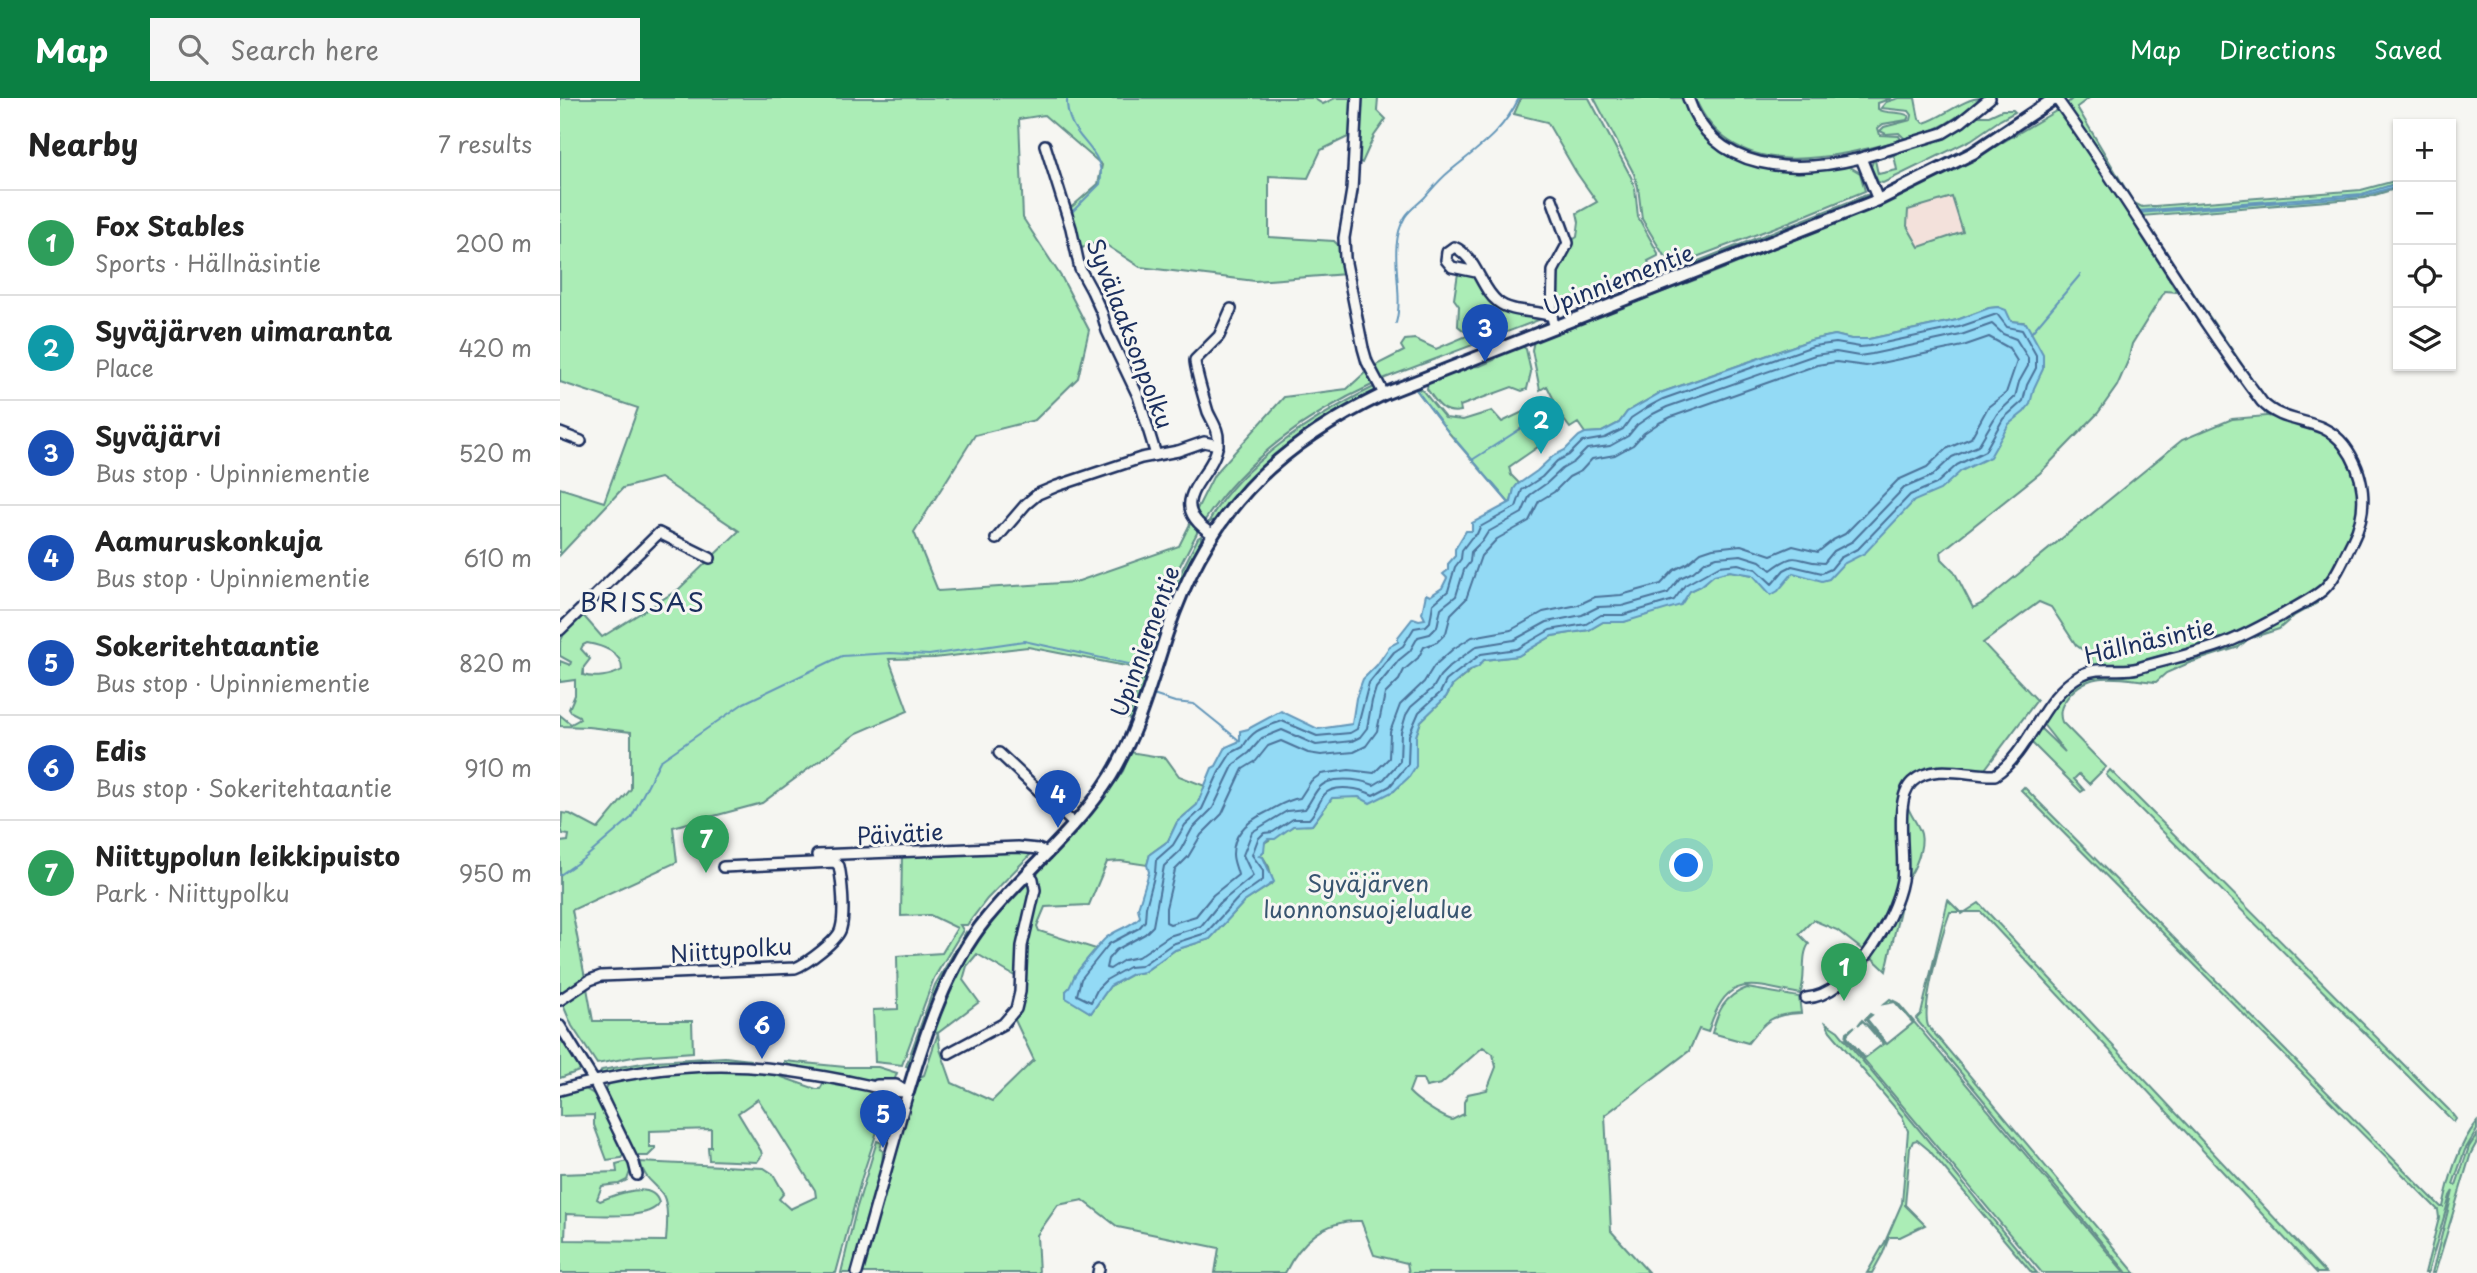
<!DOCTYPE html>
<html lang="en">
<head>
<meta charset="utf-8">
<style>
  :root { --surface:#fff; --page:#f6f6f6; --text:#222; --muted:#767676; --line:#e0e0e0; --accent:#0b8043 }
  body { margin:0; font-family:"Playpen Sans",sans-serif; background:var(--page); color:var(--text) }
  .controls { position:absolute; right:21px; top:21px; display:grid; overflow:hidden; border-radius:0px; box-shadow:0 2px 5px #0004 }
  .controls button { width:63px; height:63px; display:grid; place-items:center; padding:0; border:0; border-bottom:2px solid var(--line); background:var(--surface); color:var(--text); font:35px sans-serif }
  .you { position:absolute; left:1127px; top:768px; width:24px; height:24px; margin:-18px; border:5px solid #fff; border-radius:50%; background:#1a73e8; box-shadow:0 0 0 10px #1a73e833 }
  .badge { display:grid; place-items:center; width:46px; height:46px; border-radius:50%; background:var(--accent); color:#fff; font-size:23px; font-weight:700 }
  .pin { position:absolute; translate:-50% -58px; filter:drop-shadow(0 2px 4px #0008) }
  .pin::after { content:''; position:absolute; top:37px; width:24px; height:21px; background:inherit; clip-path:polygon(0 0,100% 0,50% 100%) }
  .list { margin:0; padding:0; list-style:none }
  h2 { display:flex; justify-content:space-between; align-items:center; height:91px; margin:0; padding:0 28px; font-size:30px }
  h2 small { font-size:23px; font-weight:400; color:var(--muted) }
  .list li { display:grid; grid-template-columns:46px 1fr auto; gap:21px; align-items:center; box-sizing:border-box; height:105px; padding:0 28px; border-top:2px solid var(--line) }
  .list b { display:block; font-size:26px; white-space:nowrap }
  .list p { margin:0; font-size:23px; white-space:nowrap; color:var(--muted) }
  .list em { font-size:23px; font-style:normal; color:var(--muted) }
  .icon { flex:none; width:38px; height:38px; fill:none; stroke:currentColor; stroke-width:2; stroke-linecap:round; stroke-linejoin:round }
  .map { position:relative; flex:none; width:1917px; height:1175px; overflow:hidden }
  header { display:flex; align-items:center; gap:42px; box-sizing:border-box; height:98px; padding:0 35px; background:var(--accent); color:#fff }
  header strong { font-size:33px }
  nav { display:flex; gap:38px; margin-inline-start:auto; font-size:24px }
  .search { width:490px; height:63px; background:var(--page); display:flex; align-items:center; gap:18px; box-sizing:border-box; padding:0 24px; border-radius:0px; color:var(--muted); font-size:26px }
  main { display:flex }
  aside { flex:1; background:var(--surface) }
  .map>svg:first-child { display:block }
  .built { fill:#f3e1db }
  .green { fill:#abedb6; stroke:#638e8a; stroke-width:2; fill-rule:evenodd }
  .water { fill:#93daf5; stroke:#6396b9; stroke-width:2 }
  .lines { fill:none; stroke-linecap:round; stroke-linejoin:round }
  .shore { stroke:#4b739a; stroke-width:2 }
  .stream { stroke:#6396b9; stroke-width:2 }
  .minor-casing { stroke:#1b2f5e; stroke-width:14 }
  .major-casing { stroke:#1b2f5e; stroke-width:16 }
  .minor { stroke:#f6f6f2; stroke-width:9 }
  .major { stroke:#f6f6f2; stroke-width:10 }
  .labels { text-anchor:middle; dominant-baseline:central; stroke-width:6; stroke-linejoin:round; paint-order:stroke }
  .street-label { font-size:23px; fill:#1b2f5e; stroke:#f6f6f2 }
  .park-label { font-size:23px; fill:#385570; stroke:#f6f6f2 }
  .quarter-label { font-size:26px; letter-spacing:2px; fill:#1b2f5e; stroke:#f6f6f2 }
</style>
</head>
<body>
<header>
<strong>Map</strong>
<div class="search"><svg class="icon" aria-label="search" viewBox="0 0 24 24"><circle cx="10" cy="10" r="6"/><path d="M15 15l6 6"/></svg>Search here</div>
<nav><a>Map</a><a>Directions</a><a>Saved</a></nav>
</header>
<main>
<aside>
<h2>Nearby<small>7 results</small></h2>
<ul class="list">
<li><span class="badge" style="background:#2e9e5b">1</span><div><b>Fox Stables</b><p>Sports · Hällnäsintie</p></div><em>200 m</em></li>
<li><span class="badge" style="background:#0f9aa8">2</span><div><b>Syväjärven uimaranta</b><p>Place</p></div><em>420 m</em></li>
<li><span class="badge" style="background:#1a4fb4">3</span><div><b>Syväjärvi</b><p>Bus stop · Upinniementie</p></div><em>520 m</em></li>
<li><span class="badge" style="background:#1a4fb4">4</span><div><b>Aamuruskonkuja</b><p>Bus stop · Upinniementie</p></div><em>610 m</em></li>
<li><span class="badge" style="background:#1a4fb4">5</span><div><b>Sokeritehtaantie</b><p>Bus stop · Upinniementie</p></div><em>820 m</em></li>
<li><span class="badge" style="background:#1a4fb4">6</span><div><b>Edis</b><p>Bus stop · Sokeritehtaantie</p></div><em>910 m</em></li>
<li><span class="badge" style="background:#2e9e5b">7</span><div><b>Niittypolun leikkipuisto</b><p>Park · Niittypolku</p></div><em>950 m</em></li>
</ul>
</aside>
<div class="map">
<svg width="1917" height="1175" viewBox="0 0 1917 1175">
  <rect width="100%" height="100%" fill="#f6f6f2"/>
  <filter id="ink" filterUnits="userSpaceOnUse"><feTurbulence type="fractalNoise" baseFrequency=".0143" numOctaves="2"/><feDisplacementMap in="SourceGraphic" scale="14" xChannelSelector="R" yChannelSelector="G"/><feConvolveMatrix kernelMatrix="1 2 1 2 8 2 1 2 1" color-interpolation-filters="sRGB"/></filter>
  <g filter="url(#ink)">
    <path class="built" d="M1392,99L1403,134L1360,149L1347,128L1348,112Z"/>
    <g class="green">
      <path d="M0,0H753L763,6L775,0H795L794,36L761,52L748,80L709,78V139L774,143L780,149L786,176L695,183L580,169L540,143L517,152L508,112L538,86L542,67L484,17L459,21L463,120L502,180L529,232L518,280L475,322L415,337L354,434L378,493L516,484L619,448L631,424L637,430V435L614,479L564,620H562L576,570L468,549L374,560L329,561L348,613L297,635L202,705L113,729L117,764L12,812L25,880L0,896V744L8,743L9,737L3,736L1,731L2,715L10,716L38,731L71,691V634L28,629L0,628V617L11,626L20,621L19,618L11,614L9,611L15,597V582L0,584V563L10,567L11,564L0,558V544L3,538L0,536L21,515L42,539L119,491L179,433L100,380L63,390L0,457V390L44,404L78,310L0,284ZM27,545C43,548 62,554 62,572C52,578 34,581 23,577L24,569L30,561L21,551L23,547Z"/>
      <path d="M799,0H818L817,12L826,21L814,38L802,65L796,62Z"/>
      <path d="M961,0H1029L1071,79L1075,90L1078,119L1098,155V158L1088,163L1094,175L996,213L994,179L1008,145L1017,139L1019,124L1017,115L1037,104L1016,74L987,24L954,16Z"/>
      <path d="M1034,0H1124L1135,24L1150,43L1167,56L1198,68L1285,66L1300,75L1305,93L1229,124L1102,172V166L1109,160L1103,156L1082,121L1078,89L1074,76Z"/>
      <path d="M1135,0H1332L1318,5V11C1327,17 1339,12 1349,18L1347,22L1323,26L1318,30L1320,37L1339,38L1341,42C1270,61 1171,86 1135,0Z"/>
      <path d="M1339,0H1355L1359,21L1364,25C1382,20 1404,0 1421,0C1398,20 1375,35 1345,41L1339,35L1326,36L1320,33L1324,29L1351,22L1352,17L1349,13L1321,10L1326,4Z"/>
      <path d="M1513,0H1529L1517,9L1574,105L1582,109L1801,92L1838,82V85L1803,96V98L1838,88V90L1805,100L1581,118L1711,309L1697,294L1504,8Z"/>
      <path d="M1442,12H1453L1455,14L1440,22L1411,42L1323,85L1318,84L1311,69L1314,60L1325,56L1326,59L1315,62L1318,76L1337,72L1334,57L1331,58L1334,54L1413,18H1429Z"/>
      <path d="M1496,13H1501L1526,44L1617,194L1605,193L1572,246L1568,263L1557,288L1538,315L1480,375L1381,454L1382,461L1394,473L1413,510L1423,505L1622,342L1672,321L1707,318L1632,215L1633,210L1709,315L1708,318L1750,328L1773,339L1789,361L1800,402L1799,416L1794,433L1769,478L1761,489L1738,504L1661,544L1630,553L1599,558L1573,567L1531,569L1532,559L1516,547L1491,509L1479,504L1423,545L1477,602L1422,675L1377,670L1348,684L1337,791L1330,811L1304,853L1277,832L1253,822L1239,836L1249,846C1240,858 1247,880 1240,896C1188,886 1167,874 1148,934L1139,931L1129,953L1045,1017L1051,1133L1089,1175H849L847,1165L814,1157L801,1123C765,1121 740,1144 725,1175H655L659,1150L558,1129L523,1102L498,1107L477,1137L479,1175H302L358,980L364,977L378,935L375,934C385,887 412,843 444,807C451,799 458,789 467,784L473,788L458,880L417,856L407,868L403,882L419,904L378,935L380,951L392,985L432,1003L474,962L454,920L476,774L550,691L563,673L570,654L606,660L619,678L645,688L637,707L617,724L608,743L590,756L587,767L561,763L547,764L529,807L485,809L477,828L479,833L536,851L518,873L511,889L506,893L512,903L531,915L550,888L572,876L584,874L615,852L650,841L684,804L713,785L709,769L703,759L698,758L704,753V745C706,744 732,728 735,727C741,726 746,728 752,727L772,700L790,698L805,700L834,693L856,668V638L861,623L886,599L892,588L924,562L958,558L992,538L1029,532L1043,524H1064L1124,501L1130,493L1141,488L1153,477L1170,473L1193,477H1229L1463,224L1451,223L1438,209L1429,210L1397,222L1309,241H1291L1275,237L1251,242L1100,295L1067,314L1059,325L1042,334L1025,335L1018,325L1010,330L993,307L994,302L987,288L980,292L972,252L974,242L1148,177L1323,106L1419,58ZM1392,99L1403,134L1359,149L1347,128L1348,112ZM923,949L933,956L936,969L927,992L908,996L904,1004V1016L892,1022C880,1018 857,1003 849,994L854,981H863L866,989L881,986Z"/>
      <path d="M1306,97H1309L1302,103L1110,178L1105,176Z"/>
      <path d="M898,175L914,177L937,207L984,220L820,282L816,275V267L844,253L841,248L845,242L855,241L876,251L909,237L898,228L899,208L894,201Z"/>
      <path d="M962,248L966,251L971,274L967,291L962,293L952,289L900,308L901,313C883,317 876,304 867,291L868,283L905,269L920,268L934,262L940,256Z"/>
      <path d="M808,272L814,286C748,316 685,361 645,422L639,420L636,413L654,377L724,299L787,291Z"/>
      <path d="M814,289L817,290L816,294C751,323 697,365 654,422L648,425C678,366 756,318 814,289Z"/>
      <path d="M854,289L863,293L885,320L903,322L932,313L942,324L967,312L970,307C986,304 994,315 1002,327L998,335L949,369L951,377L959,385L954,391L951,404L949,405L889,335Z"/>
      <path d="M641,438V443L616,494L574,619L570,622L568,620L612,492L638,440Z"/>
      <path d="M1758,498L1757,505L1734,518L1719,531L1688,541L1679,549L1629,565L1606,575L1596,584C1561,581 1527,569 1505,603C1500,610 1499,616 1502,624L1546,669L1529,686L1519,676L1514,681L1524,692L1521,694L1473,646H1468L1456,667L1451,663L1479,629L1505,654L1482,625L1483,616L1522,578L1567,573L1637,555Z"/>
      <path d="M1550,672L1889,1012L1896,1021L1894,1024L1546,677Z"/>
      <path d="M1376,676L1420,679L1419,681C1403,681 1385,676 1370,680C1364,682 1356,687 1352,692C1338,707 1357,720 1361,736C1364,749 1355,772 1347,781L1326,873L1308,856L1341,798L1343,704L1355,684Z"/>
      <path d="M1464,689L1881,1109H1883C1889,1081 1898,1047 1917,1024V1032L1905,1052L1893,1086L1896,1087L1909,1049L1917,1037V1044L1911,1055L1875,1175H1872L1893,1093L1890,1098L1868,1175H1865L1879,1120L1878,1112L1461,692Z"/>
      <path d="M466,752L471,754V756L427,801L407,827H400L403,832L374,880L342,967L315,964L313,912L338,911L337,858L382,855L397,830L370,817L341,818L342,755Z"/>
      <path d="M1388,802L1402,816L1419,805L1766,1175H1757L1421,814H1390C1382,836 1361,909 1368,928L1575,1175H1567L1356,921L1361,916Z"/>
      <path d="M406,834L408,837L376,893L349,969L346,968L375,887Z"/>
      <path d="M27,890L33,923H132L133,954L78,958L37,966L12,928L3,907L14,897Z"/>
      <path d="M1187,890L1239,899L1241,915C1212,916 1206,922 1188,945L1152,935C1158,913 1164,898 1187,890Z"/>
      <path d="M1330,901L1338,905L1565,1175H1482L1286,940L1287,934L1295,928L1288,935L1287,939L1305,960L1323,946L1303,923L1298,927L1302,922L1326,946L1305,921L1310,916L1312,917L1307,921L1327,946L1353,925L1335,904L1324,906Z"/>
      <path d="M1266,925L1278,933L1477,1175H1472L1369,1052L1357,1042L1353,1043L1350,1050L1345,1107L1365,1127L1340,1139H1329L1323,1155L1312,1175H1307L1325,1144L1342,1105L1348,1033L1342,1018L1270,933Z"/>
      <path d="M0,934L22,972L0,980Z"/>
      <path d="M165,959L191,962L114,965L42,976L40,975L42,972L94,963Z"/>
      <path d="M224,963L285,969H318L337,975L334,983L298,981L224,968Z"/>
      <path d="M173,972L213,976L256,991H260L263,986L271,985L319,993L329,997L302,1079L276,1175H0V1076L57,1074L56,1066L68,1063L72,1068L67,1082L59,1086L42,1088L37,1101L40,1103C55,1097 93,1081 99,1105C90,1124 26,1116 6,1116L5,1142L106,1143C107,1130 109,1108 103,1097C95,1083 86,1085 80,1064L204,1070L213,1076L224,1095L219,1101L230,1111L256,1099L255,1092L198,1001L178,1015L201,1053L202,1057L197,1064L149,1062L148,1049H151V1031L89,1033V1049H95V1051L88,1058H76L46,997L45,991L50,985L57,982L110,974Z"/>
      <path d="M22,989L37,998L65,1054L61,1060L47,1062L34,1027V1017L0,1018V995Z"/>
      <path d="M317,1043L322,1045L320,1051L323,1053L322,1070L293,1175H281L296,1112Z"/>
    </g>
    <g class="water">
      <path d="M1838,85V88L1803,98L1578,115L1577,113L1802,96Z"/>
      <path d="M1438,209L1446,212L1451,223L1466,225L1483,256V271L1474,290L1470,306L1464,314L1449,326L1430,359L1401,373L1380,392L1354,403L1305,455L1283,466L1269,481L1262,483L1233,475L1218,493L1211,497L1193,477L1170,473L1154,477L1141,488L1130,493L1121,507L1064,524H1043L1029,532L992,538L958,558L924,562L918,569L910,572L892,588L886,599L861,623L856,638V668L849,679L834,693L810,705L799,699L772,700L752,727L733,728L715,741H708L705,744L704,753L699,758L703,759L714,784L684,804L650,841L615,852L584,874L572,876L550,888L531,915L506,900V893C512,888 511,885 514,879C516,874 542,843 546,840C556,831 571,829 580,819L578,810L589,774L587,767L590,756L608,743L617,724L637,707L652,670L656,668L666,649L680,643V633L688,631L721,613L758,631L792,626L796,600L803,581L817,567L830,548L838,544V539L853,520L859,522L865,521L862,515L866,496L870,498L882,490L887,480L883,476L888,472V466L895,458V451L906,433H912V425L951,404L954,391L957,387L977,373L993,358L1005,352L1019,338L1025,335L1042,334L1059,325L1067,314L1100,295L1251,242L1275,237L1291,241H1309L1397,222L1429,210Z"/>
    </g>
    <g class="lines">
      <g class="shore">
        <path d="M1437,216L1447,229L1462,232L1476,257V270L1467,287L1463,303L1443,321L1425,353L1397,367L1376,386L1350,397L1299,450L1280,460L1271,471L1262,475L1232,468L1224,472L1212,486L1196,471L1178,466L1159,468L1125,487L1114,502L1063,517H1041L1026,526L990,532L957,551L921,556L896,575L886,583L880,595L859,614L849,637L848,666L830,688L813,697C802,691 774,685 764,697C759,704 756,714 749,721H733L713,734L704,735L698,741L692,757L703,772V782L679,799L646,835L612,846L581,868L569,869L546,882L538,890L531,904L517,897L521,881L549,846L579,830L585,823L586,809L595,775L596,762L613,747L625,727L642,711L659,674L671,655L683,649C693,631 703,630 722,623L757,638L790,635L797,631L809,585L834,554L843,548L854,530L866,528L870,524L873,506L888,493L895,469L901,461L902,452L911,440L917,436L920,429L956,409L962,392L982,379L997,363L1009,357L1022,344L1045,340L1063,331L1071,320L1088,309L1103,301L1253,248L1276,245L1300,249L1310,248L1399,229Z"/>
        <path d="M1432,226L1443,236L1456,241L1468,260V268L1459,284L1455,299L1437,316L1418,348L1392,359L1372,378L1344,390L1293,443L1274,453L1264,465C1235,465 1240,450 1211,472L1200,463L1181,457L1157,459L1146,463L1133,474L1120,480L1108,495L1062,508L1038,509L1022,517L987,524L954,542L917,548L890,568L880,578L873,590L851,609L846,617L841,634L840,663L824,681L814,687C799,681 769,677 758,691C753,697 750,705 745,711L727,713L692,734L683,757L693,778L660,805L641,828L609,838L578,859L564,862L550,871L546,870L548,861L556,852L585,836L593,828L604,768L620,753L632,731L653,710L674,666L689,655L702,640L722,632L756,647L792,643L800,639L807,630L812,603L816,590L839,562L850,553L858,539L870,536L877,529L881,510L896,498L904,472L910,464L911,454L923,442L928,434L962,415L970,397L987,385L1002,371L1014,364L1027,351L1050,348L1068,338L1077,327L1093,316L1107,309L1255,257L1276,254L1299,258L1312,256L1401,237Z"/>
        <path d="M1429,239L1449,250L1457,263L1446,295L1428,309L1411,340L1386,351L1367,369L1338,382L1285,436L1273,442L1258,454L1233,448L1211,457L1181,447L1153,450L1141,454L1128,465L1114,472L1101,486L1061,497L1035,499L1018,507L983,514L951,532L912,539L893,551L874,568L864,584L840,607L830,634L829,660L814,675L789,672L761,676L751,683L740,700C725,702 718,709 705,715C688,723 673,736 673,756C673,764 677,771 678,777L653,797L636,818L610,826L606,824V810L615,772L628,759L641,737L662,716L683,671L696,663L708,648L721,643L748,655L761,657L794,654L806,648L817,633L825,596L839,582L844,572L858,560L864,549L877,544L886,535L891,516L906,501L921,458L937,441L969,423L979,403L994,394L1009,379L1021,373L1032,361L1055,357L1073,347L1084,335L1099,325L1111,319L1257,267L1276,264L1306,268L1403,248Z"/>
      </g>
      <g class="stream">
        <path d="M507,0C505,43 548,48 540,86L512,114L515,127"/>
        <path d="M530,179L535,190"/>
        <path d="M548,223L579,287L589,314"/>
        <path d="M836,225C845,192 826,151 845,119C849,112 858,106 864,100C872,91 880,81 890,73C918,50 943,34 959,0"/>
        <path d="M1471,235L1520,177"/>
        <path d="M855,290L889,335"/>
        <path d="M893,339L949,405"/>
        <path d="M912,362L990,312"/>
        <path d="M593,597L615,604L634,606L680,643"/>
        <path d="M0,777L26,759L71,720L100,663L184,605L282,558L330,555L369,557L464,543L573,567L568,589L572,591"/>
      </g>
      <g class="minor-casing">
        <g id="minor">
          <path d="M797,0L792,92L784,140L785,160L803,250L807,264L824,296"/>
          <path d="M1128,0C1153,75 1236,76 1301,60L1318,102"/>
          <path d="M485,47L511,130L520,171L532,193L542,215L547,233L578,298L596,357"/>
          <path d="M1301,60L1383,35L1401,24L1430,0"/>
          <path d="M992,101L1008,145L993,173L992,218L993,223"/>
          <path d="M916,174L892,169L886,162L887,154L894,149C916,158 920,190 938,204C952,215 975,212 992,218"/>
          <path d="M0,335L21,343"/>
          <path d="M652,436C600,402 655,381 658,344C659,332 653,325 648,314C645,304 635,271 635,262L659,238L671,211"/>
          <path d="M436,441L466,406L478,396L497,388L581,360L618,353L644,344L658,347"/>
          <path d="M0,532L99,435L150,460"/>
          <path d="M439,655L514,726"/>
          <path d="M257,757L458,749L478,751L488,755"/>
          <path d="M1246,900C1290,898 1335,822 1342,782C1346,756 1333,702 1352,684C1373,664 1410,678 1435,677C1472,652 1480,600 1521,577C1539,567 1559,575 1578,570C1605,562 1633,556 1660,547C1681,540 1702,528 1722,517C1735,509 1751,502 1763,492C1777,479 1784,459 1793,442C1809,411 1805,375 1784,347C1761,317 1726,329 1702,304C1628,206 1568,99 1496,0"/>
          <path d="M0,902L30,882L41,878L235,870C246,866 279,842 281,830C285,816 282,783 279,768L275,764L163,769"/>
          <path d="M0,928L34,983L74,1065L77,1077"/>
          <path d="M389,955L443,926L456,911L460,894L462,848L475,792L473,781L468,775"/>
          <path d="M317,987H336L347,994"/>
          <path d="M0,992C71,972 148,962 222,972C250,976 279,981 306,987C321,990 333,995 348,994"/>
          <path d="M297,1175L348,994"/>
          <path d="M538,1175L539,1170"/>
        </g>
      </g>
      <g class="major-casing">
        <path id="major" d="M348,994C366,934 386,871 426,821C466,772 517,732 551,678C578,634 591,583 607,535C647,415 712,350 824,296L1318,102L1413,55L1495,0"/>
      </g>
      <use href="#minor" class="minor"/>
      <use href="#major" class="major"/>
    </g>
  </g>
  <g class="labels">
    <g class="street-label">
      <text transform="translate(1058 181) rotate(-21)">Upinniementie</text>
      <text transform="translate(571 235) rotate(69)">Syvälaaksonpolku</text>
      <text transform="translate(1589 542) rotate(-13)">Hällnäsintie</text>
      <text transform="translate(584 543) rotate(-70)">Upinniementie</text>
      <text transform="translate(340 735) rotate(-3)">Päivätie</text>
      <text transform="translate(171 851) rotate(-4)">Niittypolku</text>
    </g>
    <g class="park-label">
      <text x="808" y="784">Syväjärven<tspan x="808" dy="26">luonnonsuojelualue</tspan></text>
    </g>
    <g class="quarter-label">
      <text x="83" y="503">BRISSAS</text>
    </g>
  </g>
</svg>
<div class="controls">
<button>+</button>
<button>−</button>
<button><svg class="icon" aria-label="locate" viewBox="0 0 24 24"><circle cx="12" cy="12" r="6"/><path d="M12 2v4M12 18v4M2 12h4M18 12h4"/></svg></button>
<button><svg class="icon" aria-label="layers" viewBox="0 0 24 24"><path d="M12 4l9 5-9 5-9-5zM3 14l9 5 9-5"/></svg></button>
</div>
<div class="you"></div>
<div class="pin badge" style="left:1284px;top:903px;background:#2e9e5b">1</div>
<div class="pin badge" style="left:981px;top:356px;background:#0f9aa8">2</div>
<div class="pin badge" style="left:925px;top:264px;background:#1a4fb4">3</div>
<div class="pin badge" style="left:498px;top:730px;background:#1a4fb4">4</div>
<div class="pin badge" style="left:323px;top:1050px;background:#1a4fb4">5</div>
<div class="pin badge" style="left:202px;top:961px;background:#1a4fb4">6</div>
<div class="pin badge" style="left:146px;top:775px;background:#2e9e5b">7</div>
</div>
</main>
</body>
</html>
